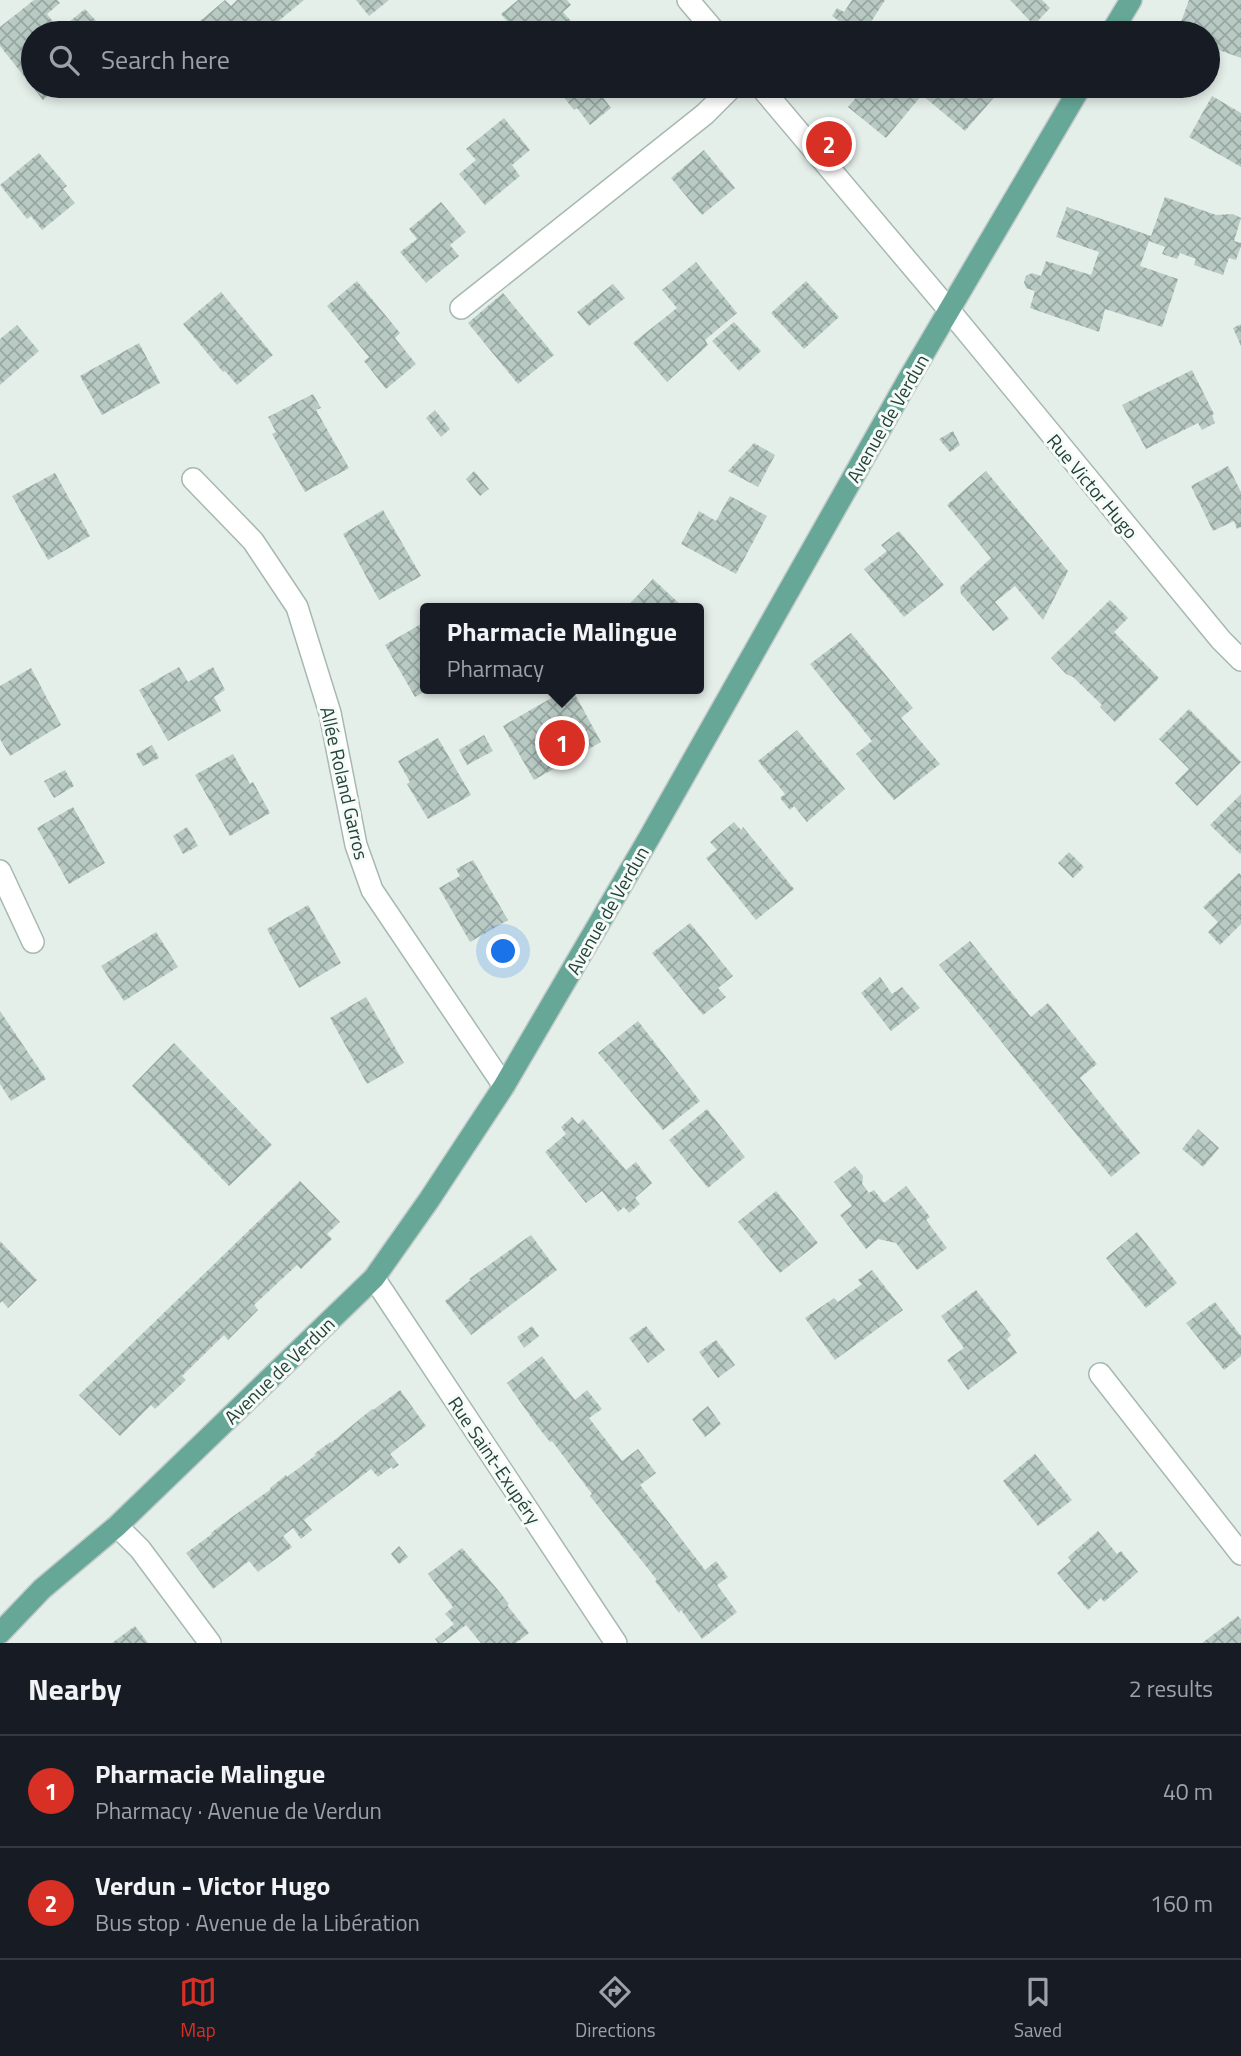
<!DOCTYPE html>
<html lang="en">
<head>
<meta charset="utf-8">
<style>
  :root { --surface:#171b24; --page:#20242c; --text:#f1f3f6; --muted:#9ea1a6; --line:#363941; --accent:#d93025 }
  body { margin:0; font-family:"Titillium Web",sans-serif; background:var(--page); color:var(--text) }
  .you { position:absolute; left:504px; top:952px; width:24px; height:24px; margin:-18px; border:5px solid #fff; border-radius:50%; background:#1a73e8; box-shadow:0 0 0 10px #1a73e833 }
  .badge { display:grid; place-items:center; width:46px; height:46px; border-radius:50%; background:var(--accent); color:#fff; font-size:23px; font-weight:700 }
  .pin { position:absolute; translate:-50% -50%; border:4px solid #fff; box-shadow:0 2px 7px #0006 }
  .popup { position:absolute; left:420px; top:603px; width:284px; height:91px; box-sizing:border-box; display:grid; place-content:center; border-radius:7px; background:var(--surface); filter:drop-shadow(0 2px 5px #0005); font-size:23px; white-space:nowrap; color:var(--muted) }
  .popup b { font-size:26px; color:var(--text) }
  .popup::after { content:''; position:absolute; left:50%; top:100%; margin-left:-14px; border:14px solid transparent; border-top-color:var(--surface) }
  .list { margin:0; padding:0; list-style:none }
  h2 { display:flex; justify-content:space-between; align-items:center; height:91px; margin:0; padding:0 28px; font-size:30px }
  h2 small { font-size:23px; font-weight:400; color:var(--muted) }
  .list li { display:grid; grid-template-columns:46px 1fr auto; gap:21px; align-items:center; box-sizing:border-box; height:112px; padding:0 28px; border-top:2px solid var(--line) }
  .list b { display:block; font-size:26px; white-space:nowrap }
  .list p { margin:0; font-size:23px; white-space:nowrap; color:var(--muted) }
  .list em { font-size:23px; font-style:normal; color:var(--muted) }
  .icon { flex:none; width:38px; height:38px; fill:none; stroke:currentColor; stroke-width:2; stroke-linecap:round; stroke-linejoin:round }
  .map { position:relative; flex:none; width:1241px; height:1643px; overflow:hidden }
  .search { position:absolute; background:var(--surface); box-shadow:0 4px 10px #0003; left:21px; right:21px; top:21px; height:77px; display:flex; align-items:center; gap:18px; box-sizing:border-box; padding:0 24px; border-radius:38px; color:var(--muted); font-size:26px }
  .sheet { height:315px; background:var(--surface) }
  nav { display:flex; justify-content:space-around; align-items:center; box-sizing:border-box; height:98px; border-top:2px solid var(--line); background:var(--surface); font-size:19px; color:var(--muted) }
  nav a { display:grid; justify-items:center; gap:4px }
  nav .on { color:var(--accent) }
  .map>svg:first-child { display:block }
  .building { fill:url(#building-cross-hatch) }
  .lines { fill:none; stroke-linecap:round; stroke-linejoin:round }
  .minor-casing { stroke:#a7b8b2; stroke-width:24 }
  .major-casing { stroke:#c1cac8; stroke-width:24 }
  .minor { stroke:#fff; stroke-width:21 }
  .major { stroke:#66a798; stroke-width:21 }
  .labels { text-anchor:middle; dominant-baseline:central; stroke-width:6; stroke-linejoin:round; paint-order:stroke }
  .street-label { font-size:19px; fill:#22423a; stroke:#f6fbf8 }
</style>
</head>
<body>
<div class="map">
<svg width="1241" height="1643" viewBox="0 0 1241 1643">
  <defs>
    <pattern id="building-cross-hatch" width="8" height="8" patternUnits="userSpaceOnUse" patternTransform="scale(1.75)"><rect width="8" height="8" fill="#b9cac4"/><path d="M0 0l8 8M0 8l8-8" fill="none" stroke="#96a6a0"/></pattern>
  </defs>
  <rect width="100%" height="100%" fill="#e5efea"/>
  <g class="building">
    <path d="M34,0H57L60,3L47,14L62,33H33V86H60L43,100L0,46V27Z"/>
    <path d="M225,0L231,6L237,0H304L264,33H177L183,29L186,33Z"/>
    <path d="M356,0H389L369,16Z"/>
    <path d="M518,0H567L571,5L563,12L577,28L571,33H517L501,14Z"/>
    <path d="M852,0H885L864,33H851L837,24L839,21L832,16L837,8L844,12Z"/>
    <path d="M1010,0H1042L1050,8L1034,25Z"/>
    <path d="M1189,0H1241V58L1208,46V33H1177Z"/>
    <path d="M85,9L99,24L106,33H78L69,22Z"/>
    <path d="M555,86H604L598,91L611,108L590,125L577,108L574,110Z"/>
    <path d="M866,86H986L996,95L965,131L922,95L886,138L848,107Z"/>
    <path d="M1212,96L1241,113V167L1189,137Z"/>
    <path d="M504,118L530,150L512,165L520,176L485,205L459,174L476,160L466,149Z"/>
    <path d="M704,150L735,188L702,215L671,178Z"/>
    <path d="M39,153L67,186L63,189L75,203L42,230L31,216L27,219L0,185Z"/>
    <path d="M1165,197L1216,215L1233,214L1241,218L1234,241L1241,243V246L1236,260L1229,258L1223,275L1194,265L1196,259L1180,253L1177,259L1162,254L1165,247L1149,241L1140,266L1178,279L1162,327L1105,309L1099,332L1030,308L1035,291L1026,288L1024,282L1026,276L1032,273L1041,276L1046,261L1091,275L1099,252L1056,237L1067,207L1151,236Z"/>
    <path d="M441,202L466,232L450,245L459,256L426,283L400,252L417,239L409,229Z"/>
    <path d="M696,262L737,313L705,340L708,345L667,382L633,343L677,308L662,290Z"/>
    <path d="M357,281L400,333L395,338L416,364L386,389L364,361L369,357L327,306Z"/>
    <path d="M806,281L839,317L804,349L771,313Z"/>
    <path d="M613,284L625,298L589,326L577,312Z"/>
    <path d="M221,292L273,355L237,385L225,371L223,372L183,324Z"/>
    <path d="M503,293L554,355L518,384L468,323Z"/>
    <path d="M734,322L761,351L739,371L712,341Z"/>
    <path d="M1241,324V346L1233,328Z"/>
    <path d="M17,325L39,351L0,385V339Z"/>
    <path d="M139,343L160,383L102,415L80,376Z"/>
    <path d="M1192,370L1214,414L1212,415L1215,423L1202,430L1198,423L1146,449L1122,405Z"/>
    <path d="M313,394L321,408L316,410L349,468L305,492L272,434L276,432L268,417Z"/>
    <path d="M435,410L450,429L441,437L426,418Z"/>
    <path d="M953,431L960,445L950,452L939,439Z"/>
    <path d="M754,443L775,455L758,487L728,471Z"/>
    <path d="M1228,466L1241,492V527L1237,529L1234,521L1213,531L1191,486Z"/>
    <path d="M474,471L489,489L480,496L466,479Z"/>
    <path d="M986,471L1068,571L1043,620L1015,586L995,602L1009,619L993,631L961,594L960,587L991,558L947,505Z"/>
    <path d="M55,473L90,536L48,560L12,496Z"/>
    <path d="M730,496L767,516L736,574L681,544L699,511L716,521Z"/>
    <path d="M383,510L421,576L379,600L343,534Z"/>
    <path d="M899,531L944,585L904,617L864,569L887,551L881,545Z"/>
    <path d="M653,579L684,608H626Z"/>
    <path d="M1110,600L1128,618L1114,632L1159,678L1115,722L1100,707L1102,705L1073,677L1066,674L1051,658Z"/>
    <path d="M426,621V689H430L415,697L385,645Z"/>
    <path d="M851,633L913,708L901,718L940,764L894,800L856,754L872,741L810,664Z"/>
    <path d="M179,667L188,682L213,667L225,690L214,697L221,711L168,741L139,690Z"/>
    <path d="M31,668L61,725L10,756L0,739V686Z"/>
    <path d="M567,689H572L601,742L534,780L503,726Z"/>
    <path d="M1189,709L1241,762L1197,806L1175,783L1189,769L1159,739Z"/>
    <path d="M797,730L845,789L807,822L794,806L790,810L780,798L785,794L758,761Z"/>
    <path d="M484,735L493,751L467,765L459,750Z"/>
    <path d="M438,738L471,795L428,819L407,784L410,782L398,761Z"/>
    <path d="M152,745L159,758L143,766L136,754Z"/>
    <path d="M233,754L250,784L253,782L270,813L230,836L195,775Z"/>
    <path d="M65,770L74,786L54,798L44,781Z"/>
    <path d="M1241,794V853L1240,854L1210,825Z"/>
    <path d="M73,807L105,863L69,884L37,828Z"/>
    <path d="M734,822L741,830L743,827L794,889L756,920L706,858L717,850L710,842Z"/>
    <path d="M187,827L198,846L183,854L173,836Z"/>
    <path d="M1069,852L1084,867L1073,878L1058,863Z"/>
    <path d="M473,860L508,920L470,942L439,888L460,876L456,869Z"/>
    <path d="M1239,873L1241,875V924L1220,945L1208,932L1218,922L1203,907Z"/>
    <path d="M308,905L341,963L299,988L267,929Z"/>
    <path d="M690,923L733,976L718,988L726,997L703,1015L652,953Z"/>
    <path d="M156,932L178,967L124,1001L101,966Z"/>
    <path d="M970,941L1031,1017L1048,1003L1097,1064L1080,1078L1140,1153L1111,1177L939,965Z"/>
    <path d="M880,977L892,994L902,987L920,1008L891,1031L861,993Z"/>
    <path d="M366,997L404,1063L367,1084L330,1018Z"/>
    <path d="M0,1011L46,1079L11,1101L0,1084Z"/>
    <path d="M638,1021L700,1101L663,1130L598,1053Z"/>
    <path d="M174,1043L272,1145L229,1186L132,1086Z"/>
    <path d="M707,1109L745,1157L708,1188L669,1140Z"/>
    <path d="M572,1117L578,1124L583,1119L626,1170L636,1162L652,1183L635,1198L640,1204L629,1213L624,1207L618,1212L602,1191L586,1203L545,1152L566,1134L561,1127Z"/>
    <path d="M1198,1129L1219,1148L1203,1167L1182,1149Z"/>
    <path d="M855,1166L863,1176L862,1184L869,1193L874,1190L884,1203L906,1186L930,1217L926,1220L947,1248L917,1270L896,1243L878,1239L866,1249L840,1215L852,1206L834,1182Z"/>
    <path d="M300,1181L340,1222L327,1234L332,1239L301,1269L297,1265L254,1305L258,1310L228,1340L224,1335L182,1376L186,1380L155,1409L151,1405L120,1436L79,1395Z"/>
    <path d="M776,1191L818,1243L780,1273L738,1222Z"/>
    <path d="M1137,1232L1177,1283L1146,1308L1106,1258Z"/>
    <path d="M531,1235L557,1270L471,1335L445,1301L471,1280L469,1279Z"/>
    <path d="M0,1241L37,1280L8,1308L2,1301L0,1303Z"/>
    <path d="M872,1270L903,1310L835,1360L805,1318L834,1298L838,1302L862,1284L858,1280Z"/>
    <path d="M976,1290L1011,1335L1007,1339L1017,1353L968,1390L947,1360L964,1348L941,1316Z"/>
    <path d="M1215,1302L1241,1336V1356L1224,1370L1186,1323Z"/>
    <path d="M532,1326L539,1336L524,1348L517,1337Z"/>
    <path d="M646,1326L665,1350L648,1363L629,1338Z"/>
    <path d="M716,1340L735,1365L718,1378L699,1352Z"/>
    <path d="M542,1356L575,1400L587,1390L602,1409L589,1418L622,1461L638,1449L656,1473L640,1485L705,1570L716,1561L728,1577L717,1585L737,1612L702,1639L681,1610L679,1613L655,1581L657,1580L590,1496L592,1494L552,1441L550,1442L538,1427L507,1383Z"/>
    <path d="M400,1390L426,1426L390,1454L399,1465L393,1469L391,1467L378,1477L371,1469L304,1520L312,1530L301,1539L293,1528L283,1536L292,1547L258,1572L249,1561L213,1589L186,1553L212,1534L211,1533L228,1520L271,1489L270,1488L286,1475L287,1477L316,1455L314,1454L330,1442L331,1443L372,1409L373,1410Z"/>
    <path d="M708,1406L721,1424L705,1437L692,1419Z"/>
    <path d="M1035,1454L1072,1500L1038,1526L1003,1481Z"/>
    <path d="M1098,1531L1117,1554L1121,1551L1138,1572L1104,1602L1101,1598L1088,1610L1057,1573L1071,1561L1068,1557Z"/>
    <path d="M399,1546L408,1557L399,1564L391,1554Z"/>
    <path d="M462,1548L498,1590L509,1604L507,1605L529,1633L516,1643H481L466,1625L442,1643H438L435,1639L454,1624L445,1614L453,1607L428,1574Z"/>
    <path d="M1238,1616L1241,1620V1643H1202Z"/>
    <path d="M135,1626L148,1643H112Z"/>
  </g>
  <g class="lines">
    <g class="minor-casing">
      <g id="minor">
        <path d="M688,0L716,33"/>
        <path d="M760,86L949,310L1221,640L1241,660"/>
        <path d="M461,308L705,114L733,86"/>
        <path d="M193,479L253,541L297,607L330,713L356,845L372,890L504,1086"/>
        <path d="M0,871L33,942"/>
        <path d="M374,1278L616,1643"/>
        <path d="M1100,1374L1241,1554"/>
        <path d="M117,1526L140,1549L210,1643"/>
      </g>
    </g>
    <g class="major-casing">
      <g id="major">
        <path d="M1111,33L1131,0"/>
        <path d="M0,1633L42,1589L117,1526L374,1278L429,1200L504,1086L649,838L908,380L1081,86"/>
      </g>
    </g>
    <use href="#minor" class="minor"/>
    <use href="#major" class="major"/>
  </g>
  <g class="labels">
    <g class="street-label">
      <text transform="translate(887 418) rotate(-60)">Avenue de Verdun</text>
      <text transform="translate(1093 486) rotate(50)">Rue Victor Hugo</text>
      <text transform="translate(345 783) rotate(77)">Allée Roland Garros</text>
      <text transform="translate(607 910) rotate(-60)">Avenue de Verdun</text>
      <text transform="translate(279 1370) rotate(-44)">Avenue de Verdun</text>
      <text transform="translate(495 1460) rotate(56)">Rue Saint-Exupéry</text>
    </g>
  </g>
</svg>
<div class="you"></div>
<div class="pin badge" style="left:562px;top:743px">1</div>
<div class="popup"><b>Pharmacie Malingue</b>Pharmacy</div>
<div class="pin badge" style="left:829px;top:144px">2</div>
<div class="search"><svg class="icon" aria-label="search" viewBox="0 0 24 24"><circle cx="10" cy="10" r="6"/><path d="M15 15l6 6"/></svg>Search here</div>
</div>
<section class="sheet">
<h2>Nearby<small>2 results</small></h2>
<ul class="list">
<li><span class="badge">1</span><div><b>Pharmacie Malingue</b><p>Pharmacy · Avenue de Verdun</p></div><em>40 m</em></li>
<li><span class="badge">2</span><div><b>Verdun - Victor Hugo</b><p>Bus stop · Avenue de la Libération</p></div><em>160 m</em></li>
</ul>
</section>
<nav>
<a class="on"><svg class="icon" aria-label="map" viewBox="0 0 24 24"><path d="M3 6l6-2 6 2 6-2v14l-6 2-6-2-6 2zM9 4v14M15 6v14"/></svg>Map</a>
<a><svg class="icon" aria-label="directions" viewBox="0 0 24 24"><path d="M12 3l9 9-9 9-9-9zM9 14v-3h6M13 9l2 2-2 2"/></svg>Directions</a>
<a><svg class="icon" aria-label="saved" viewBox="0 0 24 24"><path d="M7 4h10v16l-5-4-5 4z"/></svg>Saved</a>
</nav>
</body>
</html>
